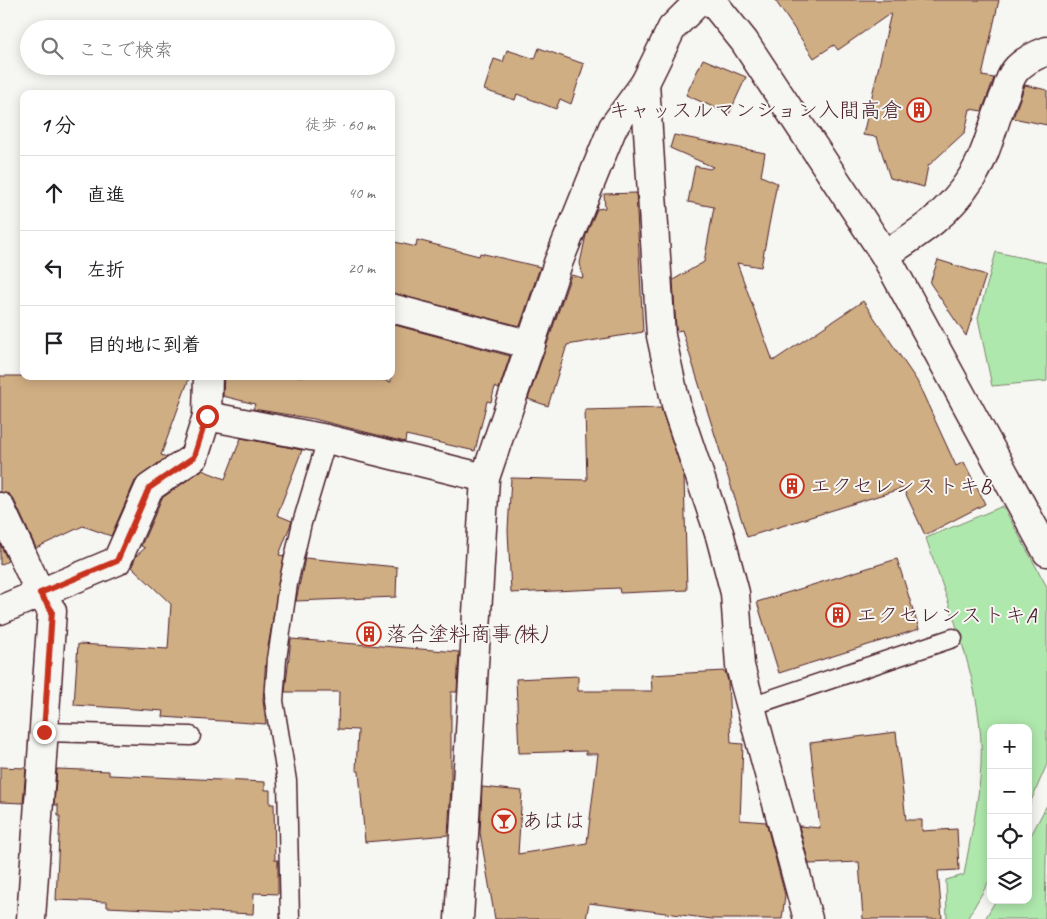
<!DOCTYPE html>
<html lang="ja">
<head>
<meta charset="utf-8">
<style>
  :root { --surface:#fff; --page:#f2f2f2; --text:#202124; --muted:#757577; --line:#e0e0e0 }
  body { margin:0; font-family:Caveat,"Klee One",sans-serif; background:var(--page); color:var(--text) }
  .controls { position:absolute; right:15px; bottom:15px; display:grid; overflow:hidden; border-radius:10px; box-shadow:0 2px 12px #0003 }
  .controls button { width:45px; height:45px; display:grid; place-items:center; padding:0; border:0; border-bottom:1px solid var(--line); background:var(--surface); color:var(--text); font:25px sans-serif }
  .stop { position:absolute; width:15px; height:15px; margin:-11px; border:4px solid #c8321e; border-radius:50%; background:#fff }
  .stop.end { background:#c8321e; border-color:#fff; box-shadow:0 1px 5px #0008 }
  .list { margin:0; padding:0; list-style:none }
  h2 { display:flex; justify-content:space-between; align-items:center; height:65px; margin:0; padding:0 20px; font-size:21px }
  h2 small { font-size:16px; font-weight:400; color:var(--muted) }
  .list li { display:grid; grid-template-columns:32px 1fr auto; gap:15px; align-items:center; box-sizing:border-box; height:75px; padding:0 20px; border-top:1px solid var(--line) }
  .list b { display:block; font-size:19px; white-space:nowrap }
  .list em { font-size:16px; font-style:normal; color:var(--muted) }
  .icon { flex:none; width:28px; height:28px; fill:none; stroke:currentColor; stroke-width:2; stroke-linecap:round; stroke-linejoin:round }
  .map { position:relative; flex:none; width:1047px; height:919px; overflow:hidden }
  .search { position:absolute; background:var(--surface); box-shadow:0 2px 12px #0003; left:20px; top:20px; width:375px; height:55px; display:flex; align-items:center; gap:12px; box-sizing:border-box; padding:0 18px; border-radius:28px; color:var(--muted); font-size:19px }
  .panel { position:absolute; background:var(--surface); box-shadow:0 2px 12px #0003; left:20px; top:90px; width:375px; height:290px; border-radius:10px }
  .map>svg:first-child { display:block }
  .green { fill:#afe8ad; stroke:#7c846c }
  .building { fill:#d0ae83; stroke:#4a1f2b }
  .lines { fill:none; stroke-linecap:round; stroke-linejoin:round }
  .service-casing { stroke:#4a1f2b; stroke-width:21 }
  .minor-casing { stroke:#4a1f2b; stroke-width:31 }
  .service { stroke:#f6f6f2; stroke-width:18 }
  .minor { stroke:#f6f6f2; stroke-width:28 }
  .route { stroke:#c8321e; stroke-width:6 }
  .labels { text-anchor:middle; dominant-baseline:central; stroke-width:4; stroke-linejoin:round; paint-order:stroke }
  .poi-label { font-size:21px; fill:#4a1f2b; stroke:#f6f6f2; text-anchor:start }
</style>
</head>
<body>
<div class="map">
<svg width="1047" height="919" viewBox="0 0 1047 919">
  <rect width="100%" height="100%" fill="#f6f6f2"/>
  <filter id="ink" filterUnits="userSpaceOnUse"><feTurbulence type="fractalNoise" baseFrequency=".02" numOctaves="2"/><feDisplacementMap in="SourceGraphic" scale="10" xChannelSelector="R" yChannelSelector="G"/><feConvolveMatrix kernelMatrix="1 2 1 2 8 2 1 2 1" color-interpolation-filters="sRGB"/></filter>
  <g filter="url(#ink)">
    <g class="green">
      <path d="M996,252L1047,263V381L992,386L978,318Z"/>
      <path d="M1003,506L1047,587V764L1028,808V728H991V878L967,919H947L946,880L964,875C970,839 979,802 981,766C985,688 950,611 926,538Z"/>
      <path d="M1047,805L1045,919H985L996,900H1028V841Z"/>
    </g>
    <g class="building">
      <path d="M775,0H999L982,76L994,78L982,111L970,109L965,132L928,166L924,187L890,178L877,137L863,135L891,13L838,50L834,45L814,58Z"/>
      <path d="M539,48L584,64L571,104L560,99L556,109L517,94L515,100L484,90L494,59L503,62L507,50L535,59Z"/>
      <path d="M703,59L746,77L729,114L686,95Z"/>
      <path d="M1025,85L1047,90V125L1013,118Z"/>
      <path d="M674,135L765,153L761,176L777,183L761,267L737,263L773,361L863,301L917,381L956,466L964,462L985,504L925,535L903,488L747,537L682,330L677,331L676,328L673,280L704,262L714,207L688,202L695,166L710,169L713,167L670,148Z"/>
      <path d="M636,193L643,332L567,345L548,406L528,399L571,275L583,278L580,263L586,235L597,209L605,208L604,194Z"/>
      <path d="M417,240L479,256L480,253L540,267L520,326L391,293V241L416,247Z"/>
      <path d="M938,260L986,275L966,336L930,283Z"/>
      <path d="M391,324L510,356L499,389L495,387L491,402L487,401L475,451L406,435L405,442L314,419L253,409L255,404L223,396L224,376H367L391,382Z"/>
      <path d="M0,376H190L161,455L167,457L135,481L111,536L83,526L36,548L14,500L9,494L0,492Z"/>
      <path d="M661,408L684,477L687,590L620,593L619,588L511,593L508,530L511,478L587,480L585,410Z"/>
      <path d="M241,438L302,450L277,515L292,521L279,555L284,556L266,658L263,700L266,724L163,717L164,711L74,705L78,644L168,649L171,604L132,567L136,556L145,548L141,546L162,498L202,470L225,479Z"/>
      <path d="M0,544L8,561L0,565Z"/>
      <path d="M305,558L397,567L396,597L296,601Z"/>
      <path d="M897,559L919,629L779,673L757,602Z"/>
      <path d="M291,639L459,652L457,692H451V785L448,835L365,842L359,771H356L358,730L338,729L339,692H285Z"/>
      <path d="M725,671L728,681L731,743L743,744L740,820L766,822L785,895L782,919H712L589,903L586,919H495L480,833L482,787L522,791L518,854L587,843L598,754H586V751L519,753L516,679L578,676V691H652L651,675Z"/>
      <path d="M896,732L906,820H922V831L957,829L959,870L938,871L942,919H863L859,862L809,864L799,826L820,828L810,743Z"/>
      <path d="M0,767L26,768L23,803L0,802Z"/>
      <path d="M57,769L109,771V775L265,782V790H270V804H274L275,860H278V894L254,893L253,914L107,907V902L56,900L60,816H58V805H54Z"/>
    </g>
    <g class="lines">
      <g class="service-casing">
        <g id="service">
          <path d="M751,706L953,638"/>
          <path d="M45,732L191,736"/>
          <path d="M290,919L287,781L274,701L277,659L288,584L302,523L327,439"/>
        </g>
      </g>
      <g class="minor-casing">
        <g id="minor">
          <path d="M711,0L744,41L885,255L1047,552"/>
          <path d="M645,83L661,336L677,409L720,536L735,593L740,666L808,919"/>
          <path d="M885,255C920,232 947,215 970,180C988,154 993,121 1006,92C1008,85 1011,76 1015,71C1023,61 1036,55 1047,51"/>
          <path d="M391,308L531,345"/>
          <path d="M207,416L208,376"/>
          <path d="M0,507L40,593L52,611L31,919"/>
          <path d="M0,610L117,561L149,488L194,457L207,416L327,439L485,478"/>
          <path d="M459,919L485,478L558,263L613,127L645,83L672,28L700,0"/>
        </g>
      </g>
      <use href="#service" class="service"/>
      <use href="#minor" class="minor"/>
    </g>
  </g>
  <g class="lines" filter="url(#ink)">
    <path class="route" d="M44,732L52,611L40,593L117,561L149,488L194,457L207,416"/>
  </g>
  <defs>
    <g id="building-ring" transform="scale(1.25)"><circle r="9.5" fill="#f6f6f2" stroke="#c8321e" stroke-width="1.5"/><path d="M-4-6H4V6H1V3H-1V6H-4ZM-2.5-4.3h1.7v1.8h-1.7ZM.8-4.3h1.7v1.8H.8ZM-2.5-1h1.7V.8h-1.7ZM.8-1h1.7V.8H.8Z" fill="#c8321e"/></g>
    <g id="bar-ring" transform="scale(1.25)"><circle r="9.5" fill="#f6f6f2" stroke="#c8321e" stroke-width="1.5"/><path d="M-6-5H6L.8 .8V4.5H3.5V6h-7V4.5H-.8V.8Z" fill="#c8321e"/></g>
  </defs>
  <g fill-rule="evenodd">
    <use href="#building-ring" x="919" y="110"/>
    <use href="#building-ring" x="792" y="486"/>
    <use href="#building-ring" x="838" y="615"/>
    <use href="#building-ring" x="369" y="634"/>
    <use href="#bar-ring" x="504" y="821"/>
  </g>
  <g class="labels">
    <g class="poi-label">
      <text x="902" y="110" text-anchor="end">キャッスルマンション入間高倉</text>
      <text x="810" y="486">エクセレンストキB</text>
      <text x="856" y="615">エクセレンストキA</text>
      <text x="386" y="634">落合塗料商事(株)</text>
      <text x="522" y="821">あはは</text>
    </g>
  </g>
</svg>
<div class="controls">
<button>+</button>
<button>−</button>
<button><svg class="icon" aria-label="locate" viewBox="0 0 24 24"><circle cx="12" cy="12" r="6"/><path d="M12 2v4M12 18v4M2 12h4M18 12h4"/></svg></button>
<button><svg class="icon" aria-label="layers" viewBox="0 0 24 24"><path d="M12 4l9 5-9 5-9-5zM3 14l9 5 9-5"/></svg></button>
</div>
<div class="stop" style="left:207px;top:416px"></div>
<div class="stop end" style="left:44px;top:732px"></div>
<div class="search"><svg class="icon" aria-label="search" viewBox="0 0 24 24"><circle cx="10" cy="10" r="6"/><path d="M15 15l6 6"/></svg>ここで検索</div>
<section class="panel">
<h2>1 分<small>徒歩 · 60 m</small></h2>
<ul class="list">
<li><svg class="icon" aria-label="ahead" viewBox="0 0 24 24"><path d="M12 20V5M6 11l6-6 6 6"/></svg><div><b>直進</b></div><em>40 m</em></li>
<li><svg class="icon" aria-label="left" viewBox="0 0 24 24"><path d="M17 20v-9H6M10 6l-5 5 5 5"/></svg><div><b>左折</b></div><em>20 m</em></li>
<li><svg class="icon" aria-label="arrive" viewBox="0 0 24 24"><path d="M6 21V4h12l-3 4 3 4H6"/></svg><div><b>目的地に到着</b></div></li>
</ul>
</section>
</div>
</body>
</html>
